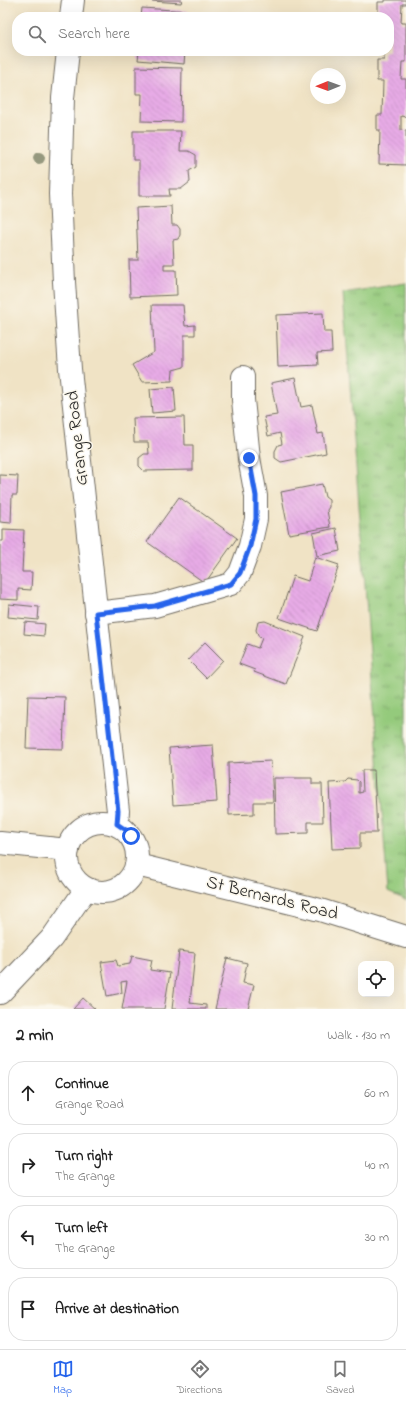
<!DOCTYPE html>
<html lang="en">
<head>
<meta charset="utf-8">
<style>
  :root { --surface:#fff; --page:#f6f6f6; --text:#222; --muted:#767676; --line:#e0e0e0; --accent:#2563eb }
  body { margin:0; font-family:"Indie Flower",sans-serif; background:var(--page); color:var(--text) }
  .controls { position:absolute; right:12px; bottom:12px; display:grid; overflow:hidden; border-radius:8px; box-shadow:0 4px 16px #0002 }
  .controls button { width:36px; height:36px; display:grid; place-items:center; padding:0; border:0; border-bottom:1px solid var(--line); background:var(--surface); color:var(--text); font:20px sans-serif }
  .compass { position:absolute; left:310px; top:68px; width:36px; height:36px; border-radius:50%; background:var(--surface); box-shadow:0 4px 16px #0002; rotate:269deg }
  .stop { position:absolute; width:12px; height:12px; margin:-9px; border:3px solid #2563eb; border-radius:50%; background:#fff }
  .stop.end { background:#2563eb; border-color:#fff; box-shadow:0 1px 4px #0008 }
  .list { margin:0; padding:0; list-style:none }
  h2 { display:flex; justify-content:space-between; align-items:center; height:52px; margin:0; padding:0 16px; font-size:17px }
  h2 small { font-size:13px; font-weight:400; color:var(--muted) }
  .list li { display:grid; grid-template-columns:26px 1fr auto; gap:12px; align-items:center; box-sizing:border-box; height:64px; margin:0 8px 8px; padding:0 8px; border:1px solid var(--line); border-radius:16px }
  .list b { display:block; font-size:15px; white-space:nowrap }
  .list p { margin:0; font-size:13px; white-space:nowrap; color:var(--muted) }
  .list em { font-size:13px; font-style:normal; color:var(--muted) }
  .icon { flex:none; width:22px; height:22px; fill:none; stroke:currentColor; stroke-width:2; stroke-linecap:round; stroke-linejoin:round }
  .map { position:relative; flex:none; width:406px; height:1009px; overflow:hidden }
  .search { position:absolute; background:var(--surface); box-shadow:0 4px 16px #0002; left:12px; right:12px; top:12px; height:44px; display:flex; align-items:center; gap:10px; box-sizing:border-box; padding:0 14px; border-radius:16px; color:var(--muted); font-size:15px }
  .sheet { height:340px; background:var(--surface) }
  nav { display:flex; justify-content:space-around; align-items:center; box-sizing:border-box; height:56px; border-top:1px solid var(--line); background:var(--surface); font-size:11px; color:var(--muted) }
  nav a { display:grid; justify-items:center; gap:2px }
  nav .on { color:var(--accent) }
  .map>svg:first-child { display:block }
  .park { fill:url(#park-tufts); stroke:#607a54 }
  .building { fill:url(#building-back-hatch) }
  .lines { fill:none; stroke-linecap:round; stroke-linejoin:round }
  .minor-casing { stroke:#706b61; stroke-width:24 }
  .minor { stroke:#fff; stroke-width:22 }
  .tree { fill:#95987e }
  .route { stroke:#2563eb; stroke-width:5 }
  .labels { text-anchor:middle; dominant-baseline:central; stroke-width:3; stroke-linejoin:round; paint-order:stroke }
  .street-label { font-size:18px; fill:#2b2b2b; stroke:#fbf7ec }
</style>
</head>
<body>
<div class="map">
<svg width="406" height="1009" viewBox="0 0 406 1009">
  <defs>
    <pattern id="park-tufts" width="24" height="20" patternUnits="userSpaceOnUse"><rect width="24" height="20" fill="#94ca7c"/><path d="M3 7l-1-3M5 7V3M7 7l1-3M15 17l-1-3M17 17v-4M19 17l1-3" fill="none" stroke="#79a466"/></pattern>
    <pattern id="building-back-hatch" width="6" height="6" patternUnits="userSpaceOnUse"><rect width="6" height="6" fill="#e7abe6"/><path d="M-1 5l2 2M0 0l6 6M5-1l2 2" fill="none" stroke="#c693c5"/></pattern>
  </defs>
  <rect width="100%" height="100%" fill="#fbf7ec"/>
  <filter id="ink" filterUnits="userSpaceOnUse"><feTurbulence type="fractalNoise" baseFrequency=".025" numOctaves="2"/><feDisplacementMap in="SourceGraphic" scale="8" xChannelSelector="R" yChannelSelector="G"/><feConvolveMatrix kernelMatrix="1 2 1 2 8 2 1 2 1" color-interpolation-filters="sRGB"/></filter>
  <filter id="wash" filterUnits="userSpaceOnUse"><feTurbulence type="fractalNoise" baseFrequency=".012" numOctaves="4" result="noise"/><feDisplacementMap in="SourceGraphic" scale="16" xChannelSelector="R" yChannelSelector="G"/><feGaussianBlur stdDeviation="0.9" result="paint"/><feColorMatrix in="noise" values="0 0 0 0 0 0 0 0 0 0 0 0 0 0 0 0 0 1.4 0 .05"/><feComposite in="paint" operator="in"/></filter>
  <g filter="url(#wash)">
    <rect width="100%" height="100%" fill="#f0e3c5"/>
    <path class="park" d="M406,283V900L388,892L343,293Z"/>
    <g id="blocks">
      <g class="building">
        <path d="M152,0H182L181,3L152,1Z"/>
        <path d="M385,0H406V4H402L401,23H406V62H402L401,79H406V117L401,116V130L406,131V165L379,164L380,130H377V115H382L383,81H377V60H384V51H389V17H378V2H385Z"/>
        <path d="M142,8L188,11L187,17H141Z"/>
        <path d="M139,51H185L184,64L138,60Z"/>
        <path d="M136,67L182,68L181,122L141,121L142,94H136Z"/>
        <path d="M133,131H181L180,151H189L196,155V167L189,171L190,182L181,189H169L170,196H139V160H133Z"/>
        <path d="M171,206L172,225H177L180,229V235L178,239L173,240L174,264H164V270H176L177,295L130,297L129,260H138L136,208Z"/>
        <path d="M152,305H183L185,326L195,325V335H184V367L173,370L172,381L142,382L132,365L154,352Z"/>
        <path d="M323,313L324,332H331L332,352L317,353L318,365L278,367L276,315Z"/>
        <path d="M295,378L301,407L312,405L318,434L323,433L326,453L281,462L275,458V451L278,445L282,444L280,433L268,436L264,417L277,415L271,383Z"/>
        <path d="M174,387L176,411L152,413L150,389Z"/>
        <path d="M184,417L185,445H193V470L144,471L139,466V458L144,454H149L148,442H134L133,418Z"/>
        <path d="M0,475L18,476L17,495H12L11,523L0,522Z"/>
        <path d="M322,484L325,497L329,500V507L327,510L330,527L289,534L281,492Z"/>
        <path d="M179,497L237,538L205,583L147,542Z"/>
        <path d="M336,528L340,551L317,556L313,533Z"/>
        <path d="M3,529L24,530L22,572H32L31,590L18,589V600L0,599V541H3Z"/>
        <path d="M315,557L339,565L317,631L279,618L293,576L308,581Z"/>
        <path d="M9,604L39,607L38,620L8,617Z"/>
        <path d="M265,621L305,637L286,684L254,672L255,670L239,664L247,644L258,648L262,638L259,637L256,630L258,622Z"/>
        <path d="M25,622L45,624L44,636L24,634Z"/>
        <path d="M205,642L223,660L206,678L188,660Z"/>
        <path d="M28,696L65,697L63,749L26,748Z"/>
        <path d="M213,745L217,802L173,805L169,748Z"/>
        <path d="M271,761L273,802H254V814L229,815L228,763Z"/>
        <path d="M362,770H374L377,833H360V848L332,849L329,783L345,782L348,779L357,780L359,782V793L363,792Z"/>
        <path d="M274,778H312V784H322L323,822H308V833L275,834Z"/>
        <path d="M179,951L195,953L190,1003L206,1005V1009H172Z"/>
        <path d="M132,956L152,960L150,970L170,973L164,1009H122L127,981L121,982L122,993L107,996L101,962L116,960L118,966L130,964Z"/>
        <path d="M227,958L247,963L243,983L254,985L248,1009H215Z"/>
        <path d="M83,998L95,1009H73Z"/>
      </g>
    </g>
  </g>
  <g filter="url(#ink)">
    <use href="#blocks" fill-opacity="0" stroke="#706b61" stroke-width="1"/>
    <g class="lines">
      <g class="minor-casing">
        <g id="minor">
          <path d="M71,17L73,0"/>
          <path d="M68,51L63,98L60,194L64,282L70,369L115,784L118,811L117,824"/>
          <path d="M96,613L155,606L231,584L240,573L250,546L256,519V496L249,458L243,400V377"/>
          <circle cx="102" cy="857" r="35"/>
          <path d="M0,843L68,850"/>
          <path d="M137,865L320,910L406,937"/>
          <path d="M0,993L52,938L86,889"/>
        </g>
      </g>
      <use href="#minor" class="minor"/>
    </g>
    <circle class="tree" cx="39" cy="158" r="6"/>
  </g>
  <g class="lines" filter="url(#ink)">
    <path class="route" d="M131,836L126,830L117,824L118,811L96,613L155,606L231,584L240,573L250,546L256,519V496L249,458"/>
  </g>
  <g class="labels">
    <g class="street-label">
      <text transform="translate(78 438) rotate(-96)">Grange Road</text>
      <text transform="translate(272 899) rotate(14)">St Bernards Road</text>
    </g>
  </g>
</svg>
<div class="controls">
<button><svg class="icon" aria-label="locate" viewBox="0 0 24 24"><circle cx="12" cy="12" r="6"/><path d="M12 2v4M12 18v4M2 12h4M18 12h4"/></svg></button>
</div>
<svg class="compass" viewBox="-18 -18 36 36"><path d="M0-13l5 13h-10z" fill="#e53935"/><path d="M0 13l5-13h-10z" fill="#767676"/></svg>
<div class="stop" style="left:131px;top:836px"></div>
<div class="stop end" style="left:249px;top:458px"></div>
<div class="search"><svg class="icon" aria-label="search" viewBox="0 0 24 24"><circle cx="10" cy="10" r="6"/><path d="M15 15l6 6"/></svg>Search here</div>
</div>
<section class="sheet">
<h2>2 min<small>Walk · 130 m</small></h2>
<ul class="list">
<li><svg class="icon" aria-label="ahead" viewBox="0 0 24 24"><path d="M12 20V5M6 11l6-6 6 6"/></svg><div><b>Continue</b><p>Grange Road</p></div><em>60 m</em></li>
<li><svg class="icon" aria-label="right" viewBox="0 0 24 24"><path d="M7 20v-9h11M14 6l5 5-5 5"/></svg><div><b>Turn right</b><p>The Grange</p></div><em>40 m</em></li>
<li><svg class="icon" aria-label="left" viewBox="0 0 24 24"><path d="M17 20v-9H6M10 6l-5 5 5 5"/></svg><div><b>Turn left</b><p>The Grange</p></div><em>30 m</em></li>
<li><svg class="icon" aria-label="arrive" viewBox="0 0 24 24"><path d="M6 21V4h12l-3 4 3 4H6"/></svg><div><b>Arrive at destination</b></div></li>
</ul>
</section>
<nav>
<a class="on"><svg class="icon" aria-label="map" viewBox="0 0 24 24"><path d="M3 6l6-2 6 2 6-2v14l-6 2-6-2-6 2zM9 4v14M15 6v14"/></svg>Map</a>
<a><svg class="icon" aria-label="directions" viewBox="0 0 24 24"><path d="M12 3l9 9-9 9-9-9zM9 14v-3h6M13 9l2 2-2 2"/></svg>Directions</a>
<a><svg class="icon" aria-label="saved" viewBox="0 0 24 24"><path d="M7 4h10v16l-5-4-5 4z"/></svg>Saved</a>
</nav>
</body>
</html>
